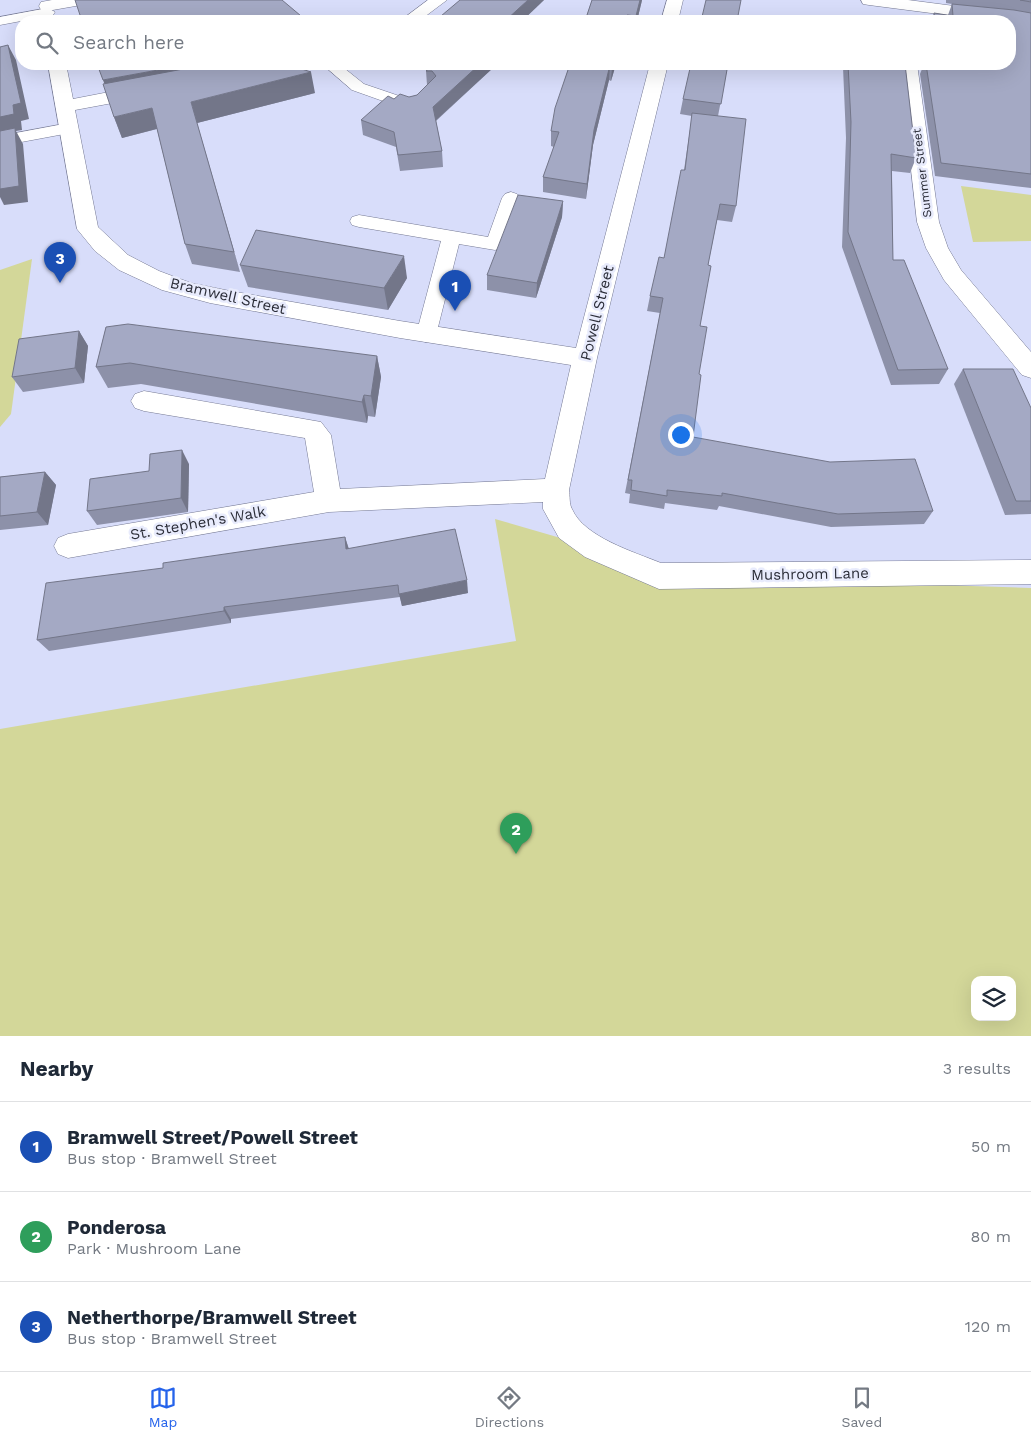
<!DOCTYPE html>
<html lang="en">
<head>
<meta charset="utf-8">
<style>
  :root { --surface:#fff; --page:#f6f6f7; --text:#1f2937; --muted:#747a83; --line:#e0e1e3; --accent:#2563eb }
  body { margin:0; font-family:"Work Sans",sans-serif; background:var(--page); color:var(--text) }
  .controls { position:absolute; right:15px; bottom:15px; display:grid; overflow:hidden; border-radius:10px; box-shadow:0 5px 20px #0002 }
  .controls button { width:45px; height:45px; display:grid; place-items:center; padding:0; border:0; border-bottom:1px solid var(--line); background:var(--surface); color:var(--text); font:25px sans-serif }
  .you { position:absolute; left:680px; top:434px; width:18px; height:18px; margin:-12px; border:4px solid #fff; border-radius:50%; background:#1a73e8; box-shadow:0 0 0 8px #1a73e833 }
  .badge { display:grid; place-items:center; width:32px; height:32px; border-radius:50%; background:var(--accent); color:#fff; font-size:16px; font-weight:700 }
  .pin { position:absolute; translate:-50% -41px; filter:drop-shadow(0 1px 2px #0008) }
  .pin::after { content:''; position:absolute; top:26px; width:18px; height:15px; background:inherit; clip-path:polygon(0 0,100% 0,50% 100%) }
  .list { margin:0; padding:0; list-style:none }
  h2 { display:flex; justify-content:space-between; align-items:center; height:65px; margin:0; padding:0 20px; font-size:21px }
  h2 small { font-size:16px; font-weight:400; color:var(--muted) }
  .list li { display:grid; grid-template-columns:32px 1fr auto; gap:15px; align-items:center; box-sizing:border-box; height:90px; padding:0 20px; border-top:1px solid var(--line) }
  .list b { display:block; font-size:19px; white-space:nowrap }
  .list p { margin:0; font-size:16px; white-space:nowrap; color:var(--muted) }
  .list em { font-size:16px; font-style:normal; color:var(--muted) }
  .icon { flex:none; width:28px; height:28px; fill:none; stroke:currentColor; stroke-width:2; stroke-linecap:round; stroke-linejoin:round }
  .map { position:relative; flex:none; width:1031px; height:1036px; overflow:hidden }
  .search { position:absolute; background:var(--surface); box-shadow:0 5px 20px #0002; left:15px; right:15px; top:15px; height:55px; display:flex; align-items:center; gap:12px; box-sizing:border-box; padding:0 18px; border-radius:20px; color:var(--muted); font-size:19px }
  .sheet { height:335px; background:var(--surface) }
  nav { display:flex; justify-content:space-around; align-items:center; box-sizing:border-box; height:70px; border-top:1px solid var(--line); background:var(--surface); font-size:14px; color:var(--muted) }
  nav a { display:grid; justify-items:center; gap:2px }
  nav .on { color:var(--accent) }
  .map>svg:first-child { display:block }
  .green { fill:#d3d799; fill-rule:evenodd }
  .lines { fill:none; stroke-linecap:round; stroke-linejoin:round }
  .service-casing { stroke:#757993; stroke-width:1 }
  .minor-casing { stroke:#757993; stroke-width:1 }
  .service { fill:#fff; fill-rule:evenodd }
  .minor { fill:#fff; fill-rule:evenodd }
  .wall { fill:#8d91a9 }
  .shaded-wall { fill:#737689 }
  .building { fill:#a4a9c4; stroke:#737689 }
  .labels { text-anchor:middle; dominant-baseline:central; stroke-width:5; stroke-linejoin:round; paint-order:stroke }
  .far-street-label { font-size:12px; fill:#2b2d38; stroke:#e8ebfc }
  .street-label { font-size:15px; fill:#2b2d38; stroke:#e8ebfc }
</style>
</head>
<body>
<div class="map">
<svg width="1031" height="1036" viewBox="0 0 1031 1036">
  <rect width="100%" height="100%" fill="#d8ddfa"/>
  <g class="green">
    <path d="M961,186L1031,195V241L973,242Z"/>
    <path d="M32,259L11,414L0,427V270Z"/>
    <path d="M495,519L595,548L659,576L1031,588V1036H0V729L516,641ZM975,980H1012V1017H975Z"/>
  </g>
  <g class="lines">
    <g class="service-casing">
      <g id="service">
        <path d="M48,8L55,12L53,15L0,25V17Z"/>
        <path d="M322,64H339L364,84L408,99L415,97L421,99L423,102L417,109L411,111L352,90Z"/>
        <path d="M69,123L75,124L77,128L75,132L0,146V136Z"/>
        <path d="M511,192L517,194L520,198L502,248L495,250L459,244L436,335L433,340L426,342L419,340L416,335L441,241L359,227L352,225L350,221L352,217L359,215L488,237L502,198L505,194Z"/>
      </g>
    </g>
    <g class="minor-casing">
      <g id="minor">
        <path d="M89,0L87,4L47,11L41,10L39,6L41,2L52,0Z"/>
        <path d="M428,0H447L419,21H400Z"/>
        <path d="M667,0H683L678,21H661Z"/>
        <path d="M861,0H908L1031,16V26L1010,23V21H993L869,5L863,4Z"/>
        <path d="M48,64H66L73,99L145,85L152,87L154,91L152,95L145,97L75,110L98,227L128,255L159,271L191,283L230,291L400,321L576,348L650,64H668L597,358L569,490C570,496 569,504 572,509C584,537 634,552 661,563L1031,560V584L659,589L585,557L559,538L543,509V502L329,512L68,558L58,554L54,546L58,538L68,534L314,492L305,438L144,411L135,408L131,401L135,394L144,391L321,422L331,435L340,489L545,479L571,365L400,338L210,303L162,290L119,270L95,251L77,229Z"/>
        <path d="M899,64H917L939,222L948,248L961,270L1031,352V378L1022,375L944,280L926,248L917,222Z"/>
      </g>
    </g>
    <use href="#service" class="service"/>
    <use href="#minor" class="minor"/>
  </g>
  <g class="wall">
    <path d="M544,0L522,21H441V16Z"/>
    <path d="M592,0H642L637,21H585Z"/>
    <path d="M946,0H1031V188L935,176L920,74L924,64H1010V21H931L934,13L948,15L952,4L946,3Z"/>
    <path d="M435,64H494V67L436,121L442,151L443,167L400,171L396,147L363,135L361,120L394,99L409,97L417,95L427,85L426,71Z"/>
    <path d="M570,64H616L611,81L609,80L593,145L586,199L543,192V177L554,147L551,146V131Z"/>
    <path d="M728,64L718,116L736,206L732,222L717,220L708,265L700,326L699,374L693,437L933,511L924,524L831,527L719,506L717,510L665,503L664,509L629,503L630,494L625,493L660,313L647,311L650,296L664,258L684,170L692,116L680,114L683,99Z"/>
    <path d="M844,64H905L916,158L910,173L892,171L893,260L948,369L939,384L891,385L842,247L846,138L843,67Z"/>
    <path d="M315,93L197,123L240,272L192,264L185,244L157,129L122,138L114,117Z"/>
    <path d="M563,201L562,217L536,298L487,290V275Z"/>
    <path d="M240,265L407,278L388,310L248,287Z"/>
    <path d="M106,327L377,356L381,377L375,417L368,416L367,423L141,384L108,388L96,367Z"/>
    <path d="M79,331L88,346L84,383L23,392L12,377Z"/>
    <path d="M963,369L1031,408V514L1005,515L954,384Z"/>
    <path d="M189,464L188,512L97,525L87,511L149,471Z"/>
    <path d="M45,472L56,485L48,525L0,530V477Z"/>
    <path d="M345,537L349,549L468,593L402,606L400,597L231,619V623L49,651L37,640L163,568Z"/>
  </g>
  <g class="shaded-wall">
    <path d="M528,0H544L522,21H505Z"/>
    <path d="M640,0H642L637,21H635Z"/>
    <path d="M8,45L16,60L29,119L21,121L22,130L16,131L23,144L28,202L4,205L0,197V117Z"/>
    <path d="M191,64H250L107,91L103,80Z"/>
    <path d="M480,64H494V67L434,122L433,107Z"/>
    <path d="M613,64H616L611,81L612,66Z"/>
    <path d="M610,65L609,80L593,145L586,199L587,184L594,130Z"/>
    <path d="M311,72L315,93L197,123L240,272L234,252L191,102Z"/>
    <path d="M152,108L160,128L122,138L114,117Z"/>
    <path d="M563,201L562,217L536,298L537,283Z"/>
    <path d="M404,256L407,278L388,310L384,288Z"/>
    <path d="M79,331L88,346L84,383L75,368Z"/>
    <path d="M377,356L381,377L375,417L371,396Z"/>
    <path d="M364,395L368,416L367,423L362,402Z"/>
    <path d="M182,450L189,464L188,512L181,498Z"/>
    <path d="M45,472L56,485L48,525L37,512Z"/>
    <path d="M345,537L349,550L346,549Z"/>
    <path d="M467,580L468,593L402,606L399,594Z"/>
    <path d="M224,607L231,619V623L224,611Z"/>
  </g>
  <g class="building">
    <path d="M75,0H282L307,21H82Z"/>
    <path d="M460,0H528L505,21H459L441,16Z"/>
    <path d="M592,0H640L636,16L627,15L626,21H585Z"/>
    <path d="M706,0H741L737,21H701Z"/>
    <path d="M1020,0H1031V2Z"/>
    <path d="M952,4L1014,10L1031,13V174L941,163L926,64H1010V21H935L934,13L953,16Z"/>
    <path d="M8,45L21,103L13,105L14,114L0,117V47Z"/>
    <path d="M97,64H191L103,80Z"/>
    <path d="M210,64H286L311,72L191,102L234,252L185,244L152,108L114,117L103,84Z"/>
    <path d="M435,64H480L433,107L442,151L398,155L394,132L361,120L388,96L394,99L400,94L409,97L417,95L436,76L432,71H426Z"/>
    <path d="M570,64H613L612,66L610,65L594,130L587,184L543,177L559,132L551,131L555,108Z"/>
    <path d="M691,64H728L721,104L683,99Z"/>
    <path d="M848,64H905L916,158L891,154L893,260H904L948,369L898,370L848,232L851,122Z"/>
    <path d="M692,113L746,119L736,206L720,204L708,265L711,266L700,326L707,327L699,374L701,375L693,437L830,462L915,459L933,511L838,514L722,493V496L667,490V496L631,490L632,480H628L663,298L650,296L659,257L664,258L681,170H685Z"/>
    <path d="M15,128L19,186L0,189V131Z"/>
    <path d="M518,195L563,201L537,283L487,275Z"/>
    <path d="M256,230L404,256L384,288L240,265Z"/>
    <path d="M128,324L377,356L371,396L364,395L362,402L130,363L96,367L106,327Z"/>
    <path d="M79,331L75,368L12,377L19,339Z"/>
    <path d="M963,369H1013L1031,408V501H1016Z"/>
    <path d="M182,450L181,498L87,511L90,479L149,471L150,454Z"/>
    <path d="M45,472L37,512L0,516V477Z"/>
    <path d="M455,529L467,580L399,594L398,585L224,607V611L37,640L46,583L163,568V563L280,546L345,537L346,549Z"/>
  </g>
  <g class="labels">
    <g class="far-street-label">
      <text transform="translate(922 173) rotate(-97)">Summer Street</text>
    </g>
    <g class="street-label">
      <text transform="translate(228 296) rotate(13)">Bramwell Street</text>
      <text transform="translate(597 313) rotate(-76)">Powell Street</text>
      <text transform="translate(198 523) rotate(-10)">St. Stephen's Walk</text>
      <text transform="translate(810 574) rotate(-1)">Mushroom Lane</text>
    </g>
  </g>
</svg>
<div class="controls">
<button><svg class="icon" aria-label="layers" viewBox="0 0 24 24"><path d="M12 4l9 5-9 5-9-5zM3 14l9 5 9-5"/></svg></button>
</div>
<div class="you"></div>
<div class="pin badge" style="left:455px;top:311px;background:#1a4fb4">1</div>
<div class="pin badge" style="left:516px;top:854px;background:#2e9e5b">2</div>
<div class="pin badge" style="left:60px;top:283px;background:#1a4fb4">3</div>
<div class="search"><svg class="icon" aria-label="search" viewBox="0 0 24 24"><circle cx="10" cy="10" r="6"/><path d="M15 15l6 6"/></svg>Search here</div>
</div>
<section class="sheet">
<h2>Nearby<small>3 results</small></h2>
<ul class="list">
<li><span class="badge" style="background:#1a4fb4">1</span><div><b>Bramwell Street/Powell Street</b><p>Bus stop · Bramwell Street</p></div><em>50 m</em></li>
<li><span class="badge" style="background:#2e9e5b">2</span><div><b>Ponderosa</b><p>Park · Mushroom Lane</p></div><em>80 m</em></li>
<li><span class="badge" style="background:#1a4fb4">3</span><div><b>Netherthorpe/Bramwell Street</b><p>Bus stop · Bramwell Street</p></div><em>120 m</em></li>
</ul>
</section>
<nav>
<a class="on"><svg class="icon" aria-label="map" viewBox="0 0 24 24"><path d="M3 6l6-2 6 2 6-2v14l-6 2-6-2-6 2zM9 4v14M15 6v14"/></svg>Map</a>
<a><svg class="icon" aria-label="directions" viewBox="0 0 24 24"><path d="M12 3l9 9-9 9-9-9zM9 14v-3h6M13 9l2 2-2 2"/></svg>Directions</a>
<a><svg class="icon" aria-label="saved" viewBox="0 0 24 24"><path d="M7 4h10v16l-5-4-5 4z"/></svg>Saved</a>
</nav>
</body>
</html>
